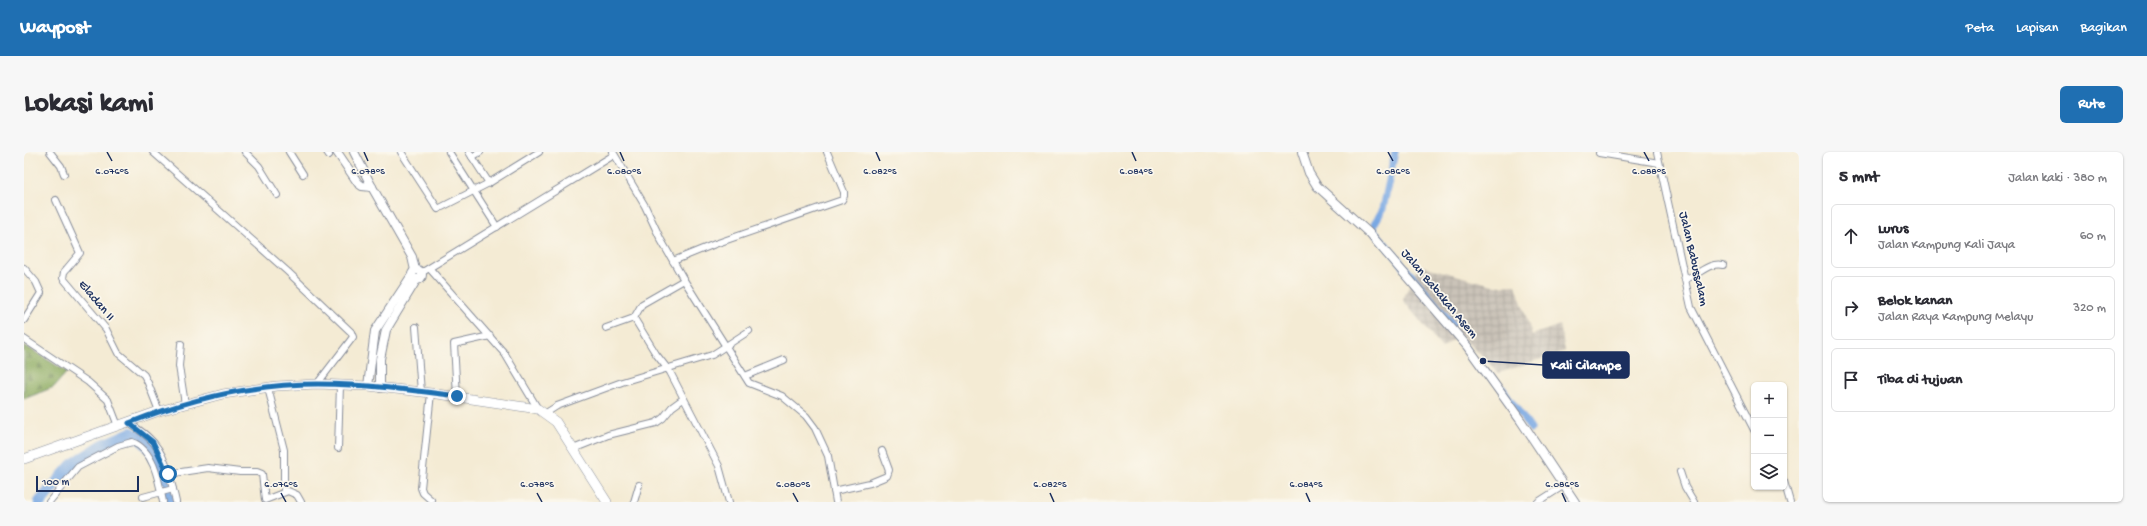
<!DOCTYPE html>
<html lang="id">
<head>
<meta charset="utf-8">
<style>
  :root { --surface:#fff; --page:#f7f7f7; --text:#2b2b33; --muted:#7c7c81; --line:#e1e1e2; --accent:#1f6fb2 }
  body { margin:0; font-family:"Gochi Hand",sans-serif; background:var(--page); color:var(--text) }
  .controls { position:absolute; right:12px; bottom:12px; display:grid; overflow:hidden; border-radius:6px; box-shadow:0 1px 3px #0004 }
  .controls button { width:36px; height:36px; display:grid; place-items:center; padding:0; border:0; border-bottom:1px solid var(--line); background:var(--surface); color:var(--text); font:20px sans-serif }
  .scale { position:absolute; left:12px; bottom:10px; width:103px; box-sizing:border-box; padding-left:4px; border:2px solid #1b2f5e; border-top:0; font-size:11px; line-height:14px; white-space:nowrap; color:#1b2f5e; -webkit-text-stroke:3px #fbf7ec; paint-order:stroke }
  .stop { position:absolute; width:12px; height:12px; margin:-9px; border:3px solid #1f6fb2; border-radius:50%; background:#fff }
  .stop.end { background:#1f6fb2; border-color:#fff; box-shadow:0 1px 4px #0008 }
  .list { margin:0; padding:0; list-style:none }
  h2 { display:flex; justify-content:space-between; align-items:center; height:52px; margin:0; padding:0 16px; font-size:17px }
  h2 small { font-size:13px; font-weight:400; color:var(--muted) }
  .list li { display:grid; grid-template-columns:26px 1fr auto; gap:12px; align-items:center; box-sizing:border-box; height:64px; margin:0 8px 8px; padding:0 8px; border:1px solid var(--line); border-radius:6px }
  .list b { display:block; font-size:15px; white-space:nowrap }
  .list p { margin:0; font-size:13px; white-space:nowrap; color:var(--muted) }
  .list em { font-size:13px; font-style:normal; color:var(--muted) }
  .icon { flex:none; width:22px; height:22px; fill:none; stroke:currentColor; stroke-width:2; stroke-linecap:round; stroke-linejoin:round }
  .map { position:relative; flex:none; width:1775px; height:350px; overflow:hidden; border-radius:6px }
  header { display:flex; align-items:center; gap:24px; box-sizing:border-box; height:56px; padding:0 20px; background:var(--accent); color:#fff }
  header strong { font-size:19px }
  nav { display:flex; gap:22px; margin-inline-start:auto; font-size:14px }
  .intro { display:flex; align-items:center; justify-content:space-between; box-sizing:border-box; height:96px; padding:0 24px }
  h1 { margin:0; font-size:28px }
  .button { padding:10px 18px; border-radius:6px; background:var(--accent); color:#fff; font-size:14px; font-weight:700 }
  main { display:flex; gap:24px; padding:0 24px }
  aside { flex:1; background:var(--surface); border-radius:6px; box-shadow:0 1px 3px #0004 }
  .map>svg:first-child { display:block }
  .industrial { fill:url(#industrial-grid) }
  .forest { fill:url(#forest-firs); stroke:#526c5d }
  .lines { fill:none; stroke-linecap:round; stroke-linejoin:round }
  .canal { stroke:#79a8e3; stroke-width:7 }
  .river { stroke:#79a8e3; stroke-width:12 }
  .street-casing { stroke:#888d99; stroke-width:8 }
  .secondary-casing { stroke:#888d99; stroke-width:10 }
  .primary-casing { stroke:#888d99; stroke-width:10 }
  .street { stroke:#fff; stroke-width:6 }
  .secondary { stroke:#fff; stroke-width:8 }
  .primary { stroke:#fff; stroke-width:9 }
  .route { stroke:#1f6fb2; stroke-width:5 }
  .ticks { fill:none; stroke:#1b2f5e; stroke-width:1.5 }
  .labels { text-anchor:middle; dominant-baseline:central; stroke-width:3.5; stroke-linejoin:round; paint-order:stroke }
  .street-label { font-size:13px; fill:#1b2f5e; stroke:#fbf7ec }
  .ticks-label { font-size:10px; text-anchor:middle; fill:#1b2f5e; stroke:#fbf7ec; stroke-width:3.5; stroke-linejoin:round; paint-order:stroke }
  .leader { fill:none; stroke:#1b2f5e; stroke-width:1.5 }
  .callout-dot { fill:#1b2f5e; stroke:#fbf7ec; stroke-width:1.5 }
  .callout { fill:#1b2f5e; stroke:#1b2f5e; stroke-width:1.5 }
  .callout-label { font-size:14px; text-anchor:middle; font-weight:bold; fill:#fff }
</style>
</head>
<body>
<header>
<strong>Waypost</strong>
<nav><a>Peta</a><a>Lapisan</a><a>Bagikan</a></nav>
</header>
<div class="intro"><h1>Lokasi kami</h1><a class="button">Rute</a></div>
<main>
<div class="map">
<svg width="1775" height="350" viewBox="0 0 1775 350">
  <defs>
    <pattern id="industrial-grid" width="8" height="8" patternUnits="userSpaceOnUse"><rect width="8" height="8" fill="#cac3b8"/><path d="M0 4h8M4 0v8" fill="none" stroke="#ada8a1"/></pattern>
    <pattern id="forest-firs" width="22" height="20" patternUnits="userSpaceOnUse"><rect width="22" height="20" fill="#88a85c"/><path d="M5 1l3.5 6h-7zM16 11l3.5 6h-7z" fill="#6e894f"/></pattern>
  </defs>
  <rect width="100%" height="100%" fill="#fbf7ec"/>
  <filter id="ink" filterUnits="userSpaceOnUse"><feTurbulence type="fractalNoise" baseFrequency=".025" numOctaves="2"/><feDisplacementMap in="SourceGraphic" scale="8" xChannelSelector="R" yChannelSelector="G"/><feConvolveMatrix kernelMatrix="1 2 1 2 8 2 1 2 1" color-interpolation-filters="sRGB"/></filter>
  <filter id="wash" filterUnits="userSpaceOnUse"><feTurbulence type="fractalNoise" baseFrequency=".012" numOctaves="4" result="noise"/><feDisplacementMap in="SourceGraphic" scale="16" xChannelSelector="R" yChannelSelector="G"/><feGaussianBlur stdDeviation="0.9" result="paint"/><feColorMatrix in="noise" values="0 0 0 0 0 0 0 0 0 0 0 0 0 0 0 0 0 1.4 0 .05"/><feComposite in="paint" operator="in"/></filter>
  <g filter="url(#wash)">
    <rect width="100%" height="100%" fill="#f4ebd4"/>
    <path class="industrial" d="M1398,114L1472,134L1492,133L1508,183L1536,173L1541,199L1475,221L1436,183L1418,196L1379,148L1390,122Z"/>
    <path class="forest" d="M0,193L43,220L30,235L0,247Z"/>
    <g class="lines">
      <g class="canal">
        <path d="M1371,0L1359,57L1348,76L1428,172"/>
        <path d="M1479,237L1507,277"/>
      </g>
      <path class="river" d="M16,350L48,313L79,293L107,281C134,294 140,323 145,350"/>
    </g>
  </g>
  <g filter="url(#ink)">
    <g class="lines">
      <g class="street-casing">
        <g id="street">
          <path d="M26,0L37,14L40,22"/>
          <path d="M129,0L264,120L327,180L329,185L326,189L293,232"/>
          <path d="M221,0L235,14L253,43"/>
          <path d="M265,0L279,22"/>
          <path d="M303,0L305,3"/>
          <path d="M377,0L414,57L465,31L515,0"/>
          <path d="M425,0L473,75"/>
          <path d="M445,0L465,31"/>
          <path d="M589,0L621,54L637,88L660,128L725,231L758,244L782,264L791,276L804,304L812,350"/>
          <path d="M1633,0L1667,155L1730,278"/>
          <path d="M1575,1L1635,11"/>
          <path d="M448,5L456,0"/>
          <path d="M32,48L56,101L40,120L39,126L82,177L94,201L120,223L124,231L135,259"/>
          <path d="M649,109L691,92L818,48L820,44V40L803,0"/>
          <path d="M0,116L12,130L17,141L0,168"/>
          <path d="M406,117L481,202L514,257"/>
          <path d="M397,121L590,3"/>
          <path d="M1661,127C1676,123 1683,110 1699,113"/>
          <path d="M610,166L618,152L660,128"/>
          <path d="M392,175L397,240"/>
          <path d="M582,176L610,166L632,202L646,220L695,314L705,350"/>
          <path d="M0,187L64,230L84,248L94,274"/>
          <path d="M157,192L155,214L161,252"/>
          <path d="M721,224L760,208"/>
          <path d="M244,236L260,298V340"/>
          <path d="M407,241L397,336L399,341L407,348"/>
          <path d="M433,244L430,192L466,184"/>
          <path d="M522,261L533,254L598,230L688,203L725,179"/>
          <path d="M105,271C112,276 119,280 125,286C142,301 147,329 152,350"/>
          <path d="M314,296L316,233"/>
          <path d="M549,297L584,283L632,271L639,266L648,255L659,247"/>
          <path d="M1656,320L1661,335L1670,350"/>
          <path d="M144,322L184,316L216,320H233L238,322L241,348L264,339L273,343L277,350"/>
          <path d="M1760,329L1766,350"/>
          <path d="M810,339L846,331L863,324L865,318L858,299"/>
          <path d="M119,345L149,337"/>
          <path d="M25,350L54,315L94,294L108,290C130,298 135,330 139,350"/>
          <path d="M610,350L615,333"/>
          <path d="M1514,350L1539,334"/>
        </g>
      </g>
      <g class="secondary-casing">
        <g id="secondary">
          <path d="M313,0L334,31L338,34L348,35"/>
          <path d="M330,0L348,35L388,105L391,118"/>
          <path d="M1278,0L1285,21L1293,34L1345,81L1443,194L1497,269L1551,350"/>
          <circle cx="393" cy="123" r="5"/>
          <path d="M344,234L351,179L388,123"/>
          <path d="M356,236V207L362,178L393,127"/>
        </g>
      </g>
      <g class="primary-casing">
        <path id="primary" d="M0,307L135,259L199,242L253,234L293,232L344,234L407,241L514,257L532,270L583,350"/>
      </g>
      <use href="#street" class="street"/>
      <use href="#secondary" class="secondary"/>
      <use href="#primary" class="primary"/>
    </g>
  </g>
  <g class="lines" filter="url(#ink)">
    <path class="route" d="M144,322L129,290L105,271C165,247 229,232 294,232C340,232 387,238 433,244"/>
  </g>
  <path class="ticks" d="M83,0L88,9M340,0L344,9M596,0L600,9M852,0L856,9M1108,0L1112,9M1364,0L1369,9M1620,0L1625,9M257,341L262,350M513,341L518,350M769,341L774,350M1026,341L1030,350M1282,341L1286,350M1538,341L1542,350"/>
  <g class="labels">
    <g class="street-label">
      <text transform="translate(1669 107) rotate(77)">Jalan Babussalam</text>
      <text transform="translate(1415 142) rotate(50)">Jalan Babakan Asem</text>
      <text transform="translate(72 149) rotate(50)">Eladan II</text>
    </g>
  </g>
  <g class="ticks-label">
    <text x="88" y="22">6.076°S</text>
    <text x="344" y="22">6.078°S</text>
    <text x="600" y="22">6.080°S</text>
    <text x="856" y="22">6.082°S</text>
    <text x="1112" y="22">6.084°S</text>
    <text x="1369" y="22">6.086°S</text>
    <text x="1625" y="22">6.088°S</text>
    <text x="257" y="335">6.076°S</text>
    <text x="513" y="335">6.078°S</text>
    <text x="769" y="335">6.080°S</text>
    <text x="1026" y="335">6.082°S</text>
    <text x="1282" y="335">6.084°S</text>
    <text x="1538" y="335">6.086°S</text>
  </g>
  <path class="leader" d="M1459 209L1519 213"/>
  <circle class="callout-dot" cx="1459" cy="209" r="4"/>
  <rect class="callout" x="1519" y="200" width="86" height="26" rx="4"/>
  <g class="callout-label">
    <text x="1562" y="217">Kali Cilampe</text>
  </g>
</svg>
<div class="controls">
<button>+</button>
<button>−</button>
<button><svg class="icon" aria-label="layers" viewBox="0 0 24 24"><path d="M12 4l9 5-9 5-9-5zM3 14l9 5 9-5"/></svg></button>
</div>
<div class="scale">100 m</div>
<div class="stop" style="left:144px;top:322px"></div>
<div class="stop end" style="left:433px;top:244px"></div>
</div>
<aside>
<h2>5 mnt<small>Jalan kaki · 380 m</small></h2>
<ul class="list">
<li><svg class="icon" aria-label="ahead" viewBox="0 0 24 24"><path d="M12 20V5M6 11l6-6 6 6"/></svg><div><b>Lurus</b><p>Jalan Kampung Kali Jaya</p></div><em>60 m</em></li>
<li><svg class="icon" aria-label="right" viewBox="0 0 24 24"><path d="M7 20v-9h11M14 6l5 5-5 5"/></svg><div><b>Belok kanan</b><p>Jalan Raya Kampung Melayu</p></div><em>320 m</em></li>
<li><svg class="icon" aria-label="arrive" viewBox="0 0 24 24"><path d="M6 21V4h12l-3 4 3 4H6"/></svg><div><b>Tiba di tujuan</b></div></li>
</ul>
</aside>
</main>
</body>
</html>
